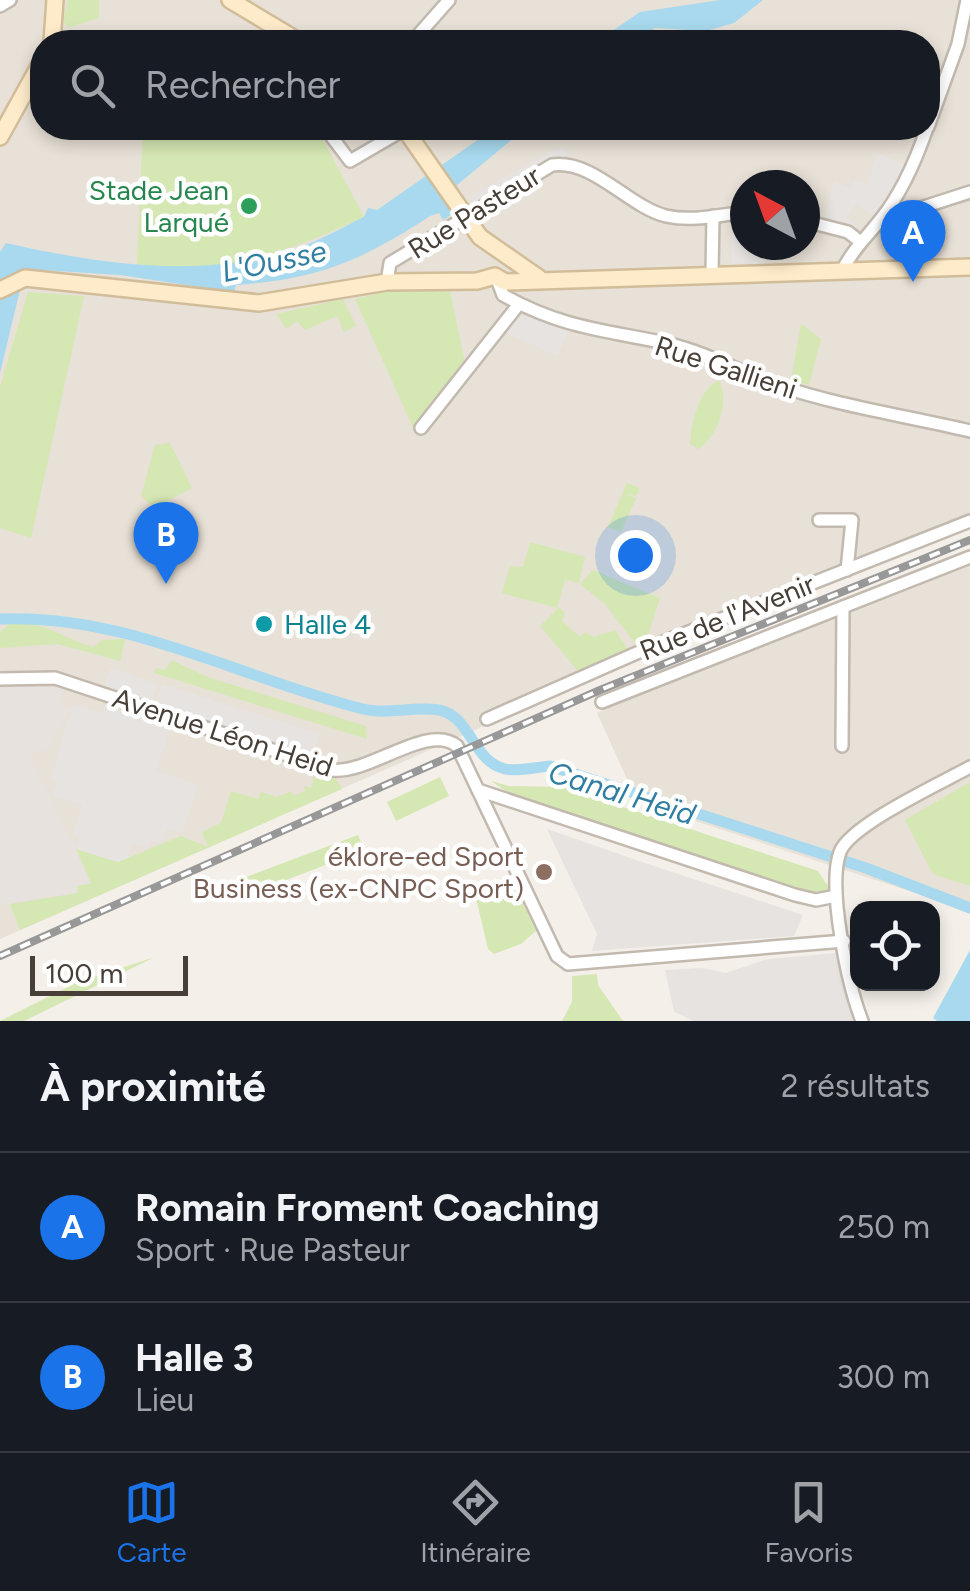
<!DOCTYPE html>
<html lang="fr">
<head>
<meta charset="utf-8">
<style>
  :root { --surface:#171b24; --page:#20242c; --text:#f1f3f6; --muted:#9ea1a6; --line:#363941; --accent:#1a73e8 }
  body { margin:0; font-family:Figtree,sans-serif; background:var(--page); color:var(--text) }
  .controls { position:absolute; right:30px; bottom:30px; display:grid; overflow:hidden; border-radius:20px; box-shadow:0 5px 15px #0003 }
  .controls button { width:90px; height:90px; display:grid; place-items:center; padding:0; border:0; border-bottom:2px solid var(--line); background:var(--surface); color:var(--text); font:50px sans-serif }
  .compass { position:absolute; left:730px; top:170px; width:90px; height:90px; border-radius:50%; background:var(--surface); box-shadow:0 5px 15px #0003; rotate:319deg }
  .scale { position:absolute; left:30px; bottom:25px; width:158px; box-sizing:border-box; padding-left:10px; border:5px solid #484038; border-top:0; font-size:28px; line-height:35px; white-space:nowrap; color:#484038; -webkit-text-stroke:8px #fff; paint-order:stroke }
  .you { position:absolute; left:635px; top:555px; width:35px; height:35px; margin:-25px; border:8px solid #fff; border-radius:50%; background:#1a73e8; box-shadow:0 0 0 15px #1a73e833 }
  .badge { display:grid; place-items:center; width:65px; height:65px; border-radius:50%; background:var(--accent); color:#fff; font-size:32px; font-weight:700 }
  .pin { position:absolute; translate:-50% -82px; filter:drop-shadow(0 2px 5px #0008) }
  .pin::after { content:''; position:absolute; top:52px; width:35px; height:30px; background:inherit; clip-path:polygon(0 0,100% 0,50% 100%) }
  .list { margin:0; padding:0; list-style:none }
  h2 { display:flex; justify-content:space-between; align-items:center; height:130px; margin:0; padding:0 40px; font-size:42px }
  h2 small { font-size:32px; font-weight:400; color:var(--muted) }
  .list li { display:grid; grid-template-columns:65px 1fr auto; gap:30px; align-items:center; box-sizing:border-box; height:150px; padding:0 40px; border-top:2px solid var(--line) }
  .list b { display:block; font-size:38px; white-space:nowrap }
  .list p { margin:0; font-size:32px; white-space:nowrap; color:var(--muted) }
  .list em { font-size:32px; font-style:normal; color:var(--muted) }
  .icon { flex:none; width:55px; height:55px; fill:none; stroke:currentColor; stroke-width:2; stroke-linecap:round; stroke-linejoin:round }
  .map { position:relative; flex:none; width:970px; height:1021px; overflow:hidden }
  .search { position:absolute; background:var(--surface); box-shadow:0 5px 15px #0003; left:30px; right:30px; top:30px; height:110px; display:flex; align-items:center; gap:25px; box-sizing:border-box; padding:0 35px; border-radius:40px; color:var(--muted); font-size:38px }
  .sheet { height:430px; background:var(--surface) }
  nav { display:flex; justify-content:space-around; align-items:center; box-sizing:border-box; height:140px; border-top:2px solid var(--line); background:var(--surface); font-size:28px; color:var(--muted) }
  nav a { display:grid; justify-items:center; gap:5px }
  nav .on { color:var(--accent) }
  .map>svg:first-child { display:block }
  .residential { fill:#e8e1d7; fill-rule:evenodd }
  .industrial { fill:#e7e2de }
  .green { fill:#d5e7b3 }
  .parking { fill:#e6e3e1 }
  .water { fill:#a8d9ee }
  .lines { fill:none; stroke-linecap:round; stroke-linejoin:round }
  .canal { stroke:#a8d9ee; stroke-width:11 }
  .street-casing { stroke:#c2b9af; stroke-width:16 }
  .secondary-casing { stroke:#d2bd9a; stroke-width:20 }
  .street { stroke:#fff; stroke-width:11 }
  .secondary { stroke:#fdebca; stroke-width:15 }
  .rail-casing { stroke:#989898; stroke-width:8 }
  .rail { stroke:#fff; stroke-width:4; stroke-dasharray:11; stroke-linecap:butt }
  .leisure-dot { fill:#2e9e5b; stroke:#fff; stroke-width:4 }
  .culture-dot { fill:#0f9aa8; stroke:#fff; stroke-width:4 }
  .education-dot { fill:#8d6e63; stroke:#fff; stroke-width:4 }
  .labels { text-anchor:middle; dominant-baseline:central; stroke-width:9; stroke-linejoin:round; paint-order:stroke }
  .leisure-label { font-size:28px; fill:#27864d; stroke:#fff; text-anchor:end }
  .street-label { font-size:28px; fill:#484038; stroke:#fff }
  .culture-label { font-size:28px; fill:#0d838f; stroke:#fff; text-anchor:start }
  .education-label { font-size:28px; fill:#785e54; stroke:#fff; text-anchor:end }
  .water-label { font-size:30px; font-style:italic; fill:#307ea1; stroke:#fff }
</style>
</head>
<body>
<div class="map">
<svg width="970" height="1021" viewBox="0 0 970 1021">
  <rect width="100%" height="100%" fill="#f4f0e9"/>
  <g class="residential">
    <path d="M0,0H970V527L555,695L0,939ZM42,42H928V128H42ZM745,185H805V245H745Z"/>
    <path d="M970,550V911L631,800L627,779L597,713L605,709L600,696Z"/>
  </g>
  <path class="industrial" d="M44,684L64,689L60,704L70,708L51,748L31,754L91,883L79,893L0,906V689Z"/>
  <g class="green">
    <path d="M68,0H99V18L68,28L63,20Z"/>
    <path d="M143,128H317L364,217C293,250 217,279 137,264Z"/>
    <path d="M450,291L466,368L415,432L355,299L384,292Z"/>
    <path d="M28,292L84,296L31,538L0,528V387Z"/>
    <path d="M343,299L356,326L344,332L337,316L305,330L297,321L287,329L276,314Z"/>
    <path d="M801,324L821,339L809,385L791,380Z"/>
    <path d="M719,380C730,401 718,437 698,449L690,444C691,423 699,389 719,380Z"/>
    <path d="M170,443L192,488L154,508L141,496L155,445Z"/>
    <path d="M627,483L640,488L636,496L626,493L636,498L621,532L608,527Z"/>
    <path d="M530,542L585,557L579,583L565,580L557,608L502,593L510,566L523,567Z"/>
    <path d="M593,570L660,598L645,644L638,647L605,604L580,584Z"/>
    <path d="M559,607L565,613L562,621L580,637L585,632L594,637L615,630L629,651L580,673L540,626Z"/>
    <path d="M12,622C44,621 64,639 94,647L102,640L125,639L120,661L57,644L0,648V632Z"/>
    <path d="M172,660L207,677L366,726L367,739L154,673L156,668L165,670Z"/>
    <path d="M323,774L335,778L342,789L20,930L10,904L78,893L77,886L91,883L76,849L118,862L181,836L208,847L202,832L221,823L231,791L258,799L261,792L277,797L291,791L294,796L305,791L304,786L311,788L314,777Z"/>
    <path d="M440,777L449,796L396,821L387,802Z"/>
    <path d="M491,781L509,786L562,787L818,871L831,891L812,895L507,792Z"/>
    <path d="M970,782V886L933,874L905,820Z"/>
    <path d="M358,835L364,850L276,884L208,897L206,892Z"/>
    <path d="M513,883L536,931L521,944L494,954L488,949L476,898Z"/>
    <path d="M155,957L24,1021H0L78,982Z"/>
    <path d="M597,974L598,985L623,1021H562L572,1002V976Z"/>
  </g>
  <g class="parking">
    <path d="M562,146L567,155L475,205L469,196Z"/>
    <path d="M877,153L908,165L875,217L856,203L847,218L857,226L825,218L834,181L850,188L855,179L866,184Z"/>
    <path d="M731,219H745V245L766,263L732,264Z"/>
    <path d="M519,307L570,328L558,356L501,331Z"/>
    <path d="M111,668L158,684L152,701L104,686Z"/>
    <path d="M162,684L320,734L312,756L156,703Z"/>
    <path d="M73,704L101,713L105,706L171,727L157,771L198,785L182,833L167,828L162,844L151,841L148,849L133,844L128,858L118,862L76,849L80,838L73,835L82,805L52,795L57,781L50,778Z"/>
    <path d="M547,829L639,861L803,915L794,936L592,951L597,934Z"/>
    <path d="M836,953L855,1021H694L674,1012L665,970L703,968L726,973L768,959Z"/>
  </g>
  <g class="water">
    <path d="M720,0H763L734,23L706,31L655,28L635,42H596L640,12Z"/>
    <path d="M495,128H526L457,185L462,208L443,220L439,213L430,216C361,261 319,279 236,285L234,292L120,275L25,269L0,373V252L6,243C98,264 195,278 287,252C314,244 339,229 364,217L368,208L377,210Z"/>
    <path d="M970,950V1021H937L933,1018Z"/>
  </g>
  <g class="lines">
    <path class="canal" d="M0,619C127,613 242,679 363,709C387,715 414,706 439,710C471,716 472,761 505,769C518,772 536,767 550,766L866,868L970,908"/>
    <g class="street-casing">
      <g id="street">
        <path d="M0,6L10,0"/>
        <path d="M412,42L449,0"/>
        <path d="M928,127L958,44L967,0"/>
        <path d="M325,128L350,161L405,129"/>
        <path d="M805,221L848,232L858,240"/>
        <path d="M880,221L970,192"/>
        <path d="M842,271C853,249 866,238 880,220C902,193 916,160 927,128"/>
        <path d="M712,273L713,216"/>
        <path d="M497,279L503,295C564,329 606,330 670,344C708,353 741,373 777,385C839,406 906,416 970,431"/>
        <path d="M387,282L390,263L552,165C593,159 629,207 666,216C693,222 719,215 745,212"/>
        <path d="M421,428L519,304"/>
        <path d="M819,520H852L847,570"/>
        <path d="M0,679L55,678L333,770C370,774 428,722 457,746L557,956L568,964L844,941"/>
        <path d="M602,702L970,557"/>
        <path d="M487,719L648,648L970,521"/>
        <path d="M842,746L843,607"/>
        <path d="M478,790L795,895L816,900L836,896"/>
        <path d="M862,1021C848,985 827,888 840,852C850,825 943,782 970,767"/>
      </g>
    </g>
    <g class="secondary-casing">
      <g id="secondary">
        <path d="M230,0L300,42"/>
        <path d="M52,42L55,0"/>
        <path d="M404,128L480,237L539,278"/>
        <path d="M0,137L42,61"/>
        <path d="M0,290L25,278L259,303L387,282L477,281L495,276L505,282L970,267"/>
      </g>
    </g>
    <use href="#street" class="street"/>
    <use href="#secondary" class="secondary"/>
    <g class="rail-casing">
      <path id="rail" d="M0,956L600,690L970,540"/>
    </g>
    <use href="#rail" class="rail"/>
  </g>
  <circle class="leisure-dot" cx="249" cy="206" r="10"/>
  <circle class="culture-dot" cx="264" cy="624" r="10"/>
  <circle class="education-dot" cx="544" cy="872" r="10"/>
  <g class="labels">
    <g class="leisure-label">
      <text x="229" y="190">Stade Jean<tspan x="229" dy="32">Larqué</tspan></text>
    </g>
    <g class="street-label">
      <text transform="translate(474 212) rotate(-32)">Rue Pasteur</text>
      <text transform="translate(726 367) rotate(18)">Rue Gallieni</text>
      <text transform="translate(727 617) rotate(-22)">Rue de l'Avenir</text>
      <text transform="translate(223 732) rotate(18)">Avenue Léon Heid</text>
    </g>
    <g class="culture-label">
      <text x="284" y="624">Halle 4</text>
    </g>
    <g class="education-label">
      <text x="524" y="856">éklore-ed Sport<tspan x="524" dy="32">Business (ex-CNPC Sport)</tspan></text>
    </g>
    <g class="water-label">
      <text transform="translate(274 261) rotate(-12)">L'Ousse</text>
      <text transform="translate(622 793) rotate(17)">Canal Heïd</text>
    </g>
  </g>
</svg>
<div class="controls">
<button><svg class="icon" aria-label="locate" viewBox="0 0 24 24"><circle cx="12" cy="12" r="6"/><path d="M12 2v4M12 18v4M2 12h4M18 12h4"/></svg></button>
</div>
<svg class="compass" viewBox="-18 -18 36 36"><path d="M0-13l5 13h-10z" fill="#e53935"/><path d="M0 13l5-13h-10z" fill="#9ea1a6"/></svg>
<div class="scale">100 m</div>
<div class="you"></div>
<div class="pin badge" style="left:913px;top:282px">A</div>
<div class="pin badge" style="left:166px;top:584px">B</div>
<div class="search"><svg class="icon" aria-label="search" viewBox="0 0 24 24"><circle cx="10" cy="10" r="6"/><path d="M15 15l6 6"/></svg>Rechercher</div>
</div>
<section class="sheet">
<h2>À proximité<small>2 résultats</small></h2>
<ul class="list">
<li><span class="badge">A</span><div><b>Romain Froment Coaching</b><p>Sport · Rue Pasteur</p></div><em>250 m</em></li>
<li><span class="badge">B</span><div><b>Halle 3</b><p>Lieu</p></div><em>300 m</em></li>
</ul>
</section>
<nav>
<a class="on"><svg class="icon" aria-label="map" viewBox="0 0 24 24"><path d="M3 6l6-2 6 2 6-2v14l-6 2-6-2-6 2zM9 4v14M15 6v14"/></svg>Carte</a>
<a><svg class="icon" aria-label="directions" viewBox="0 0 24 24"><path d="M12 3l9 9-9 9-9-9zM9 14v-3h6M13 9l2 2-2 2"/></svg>Itinéraire</a>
<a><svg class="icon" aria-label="saved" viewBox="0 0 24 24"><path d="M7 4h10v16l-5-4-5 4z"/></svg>Favoris</a>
</nav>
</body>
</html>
